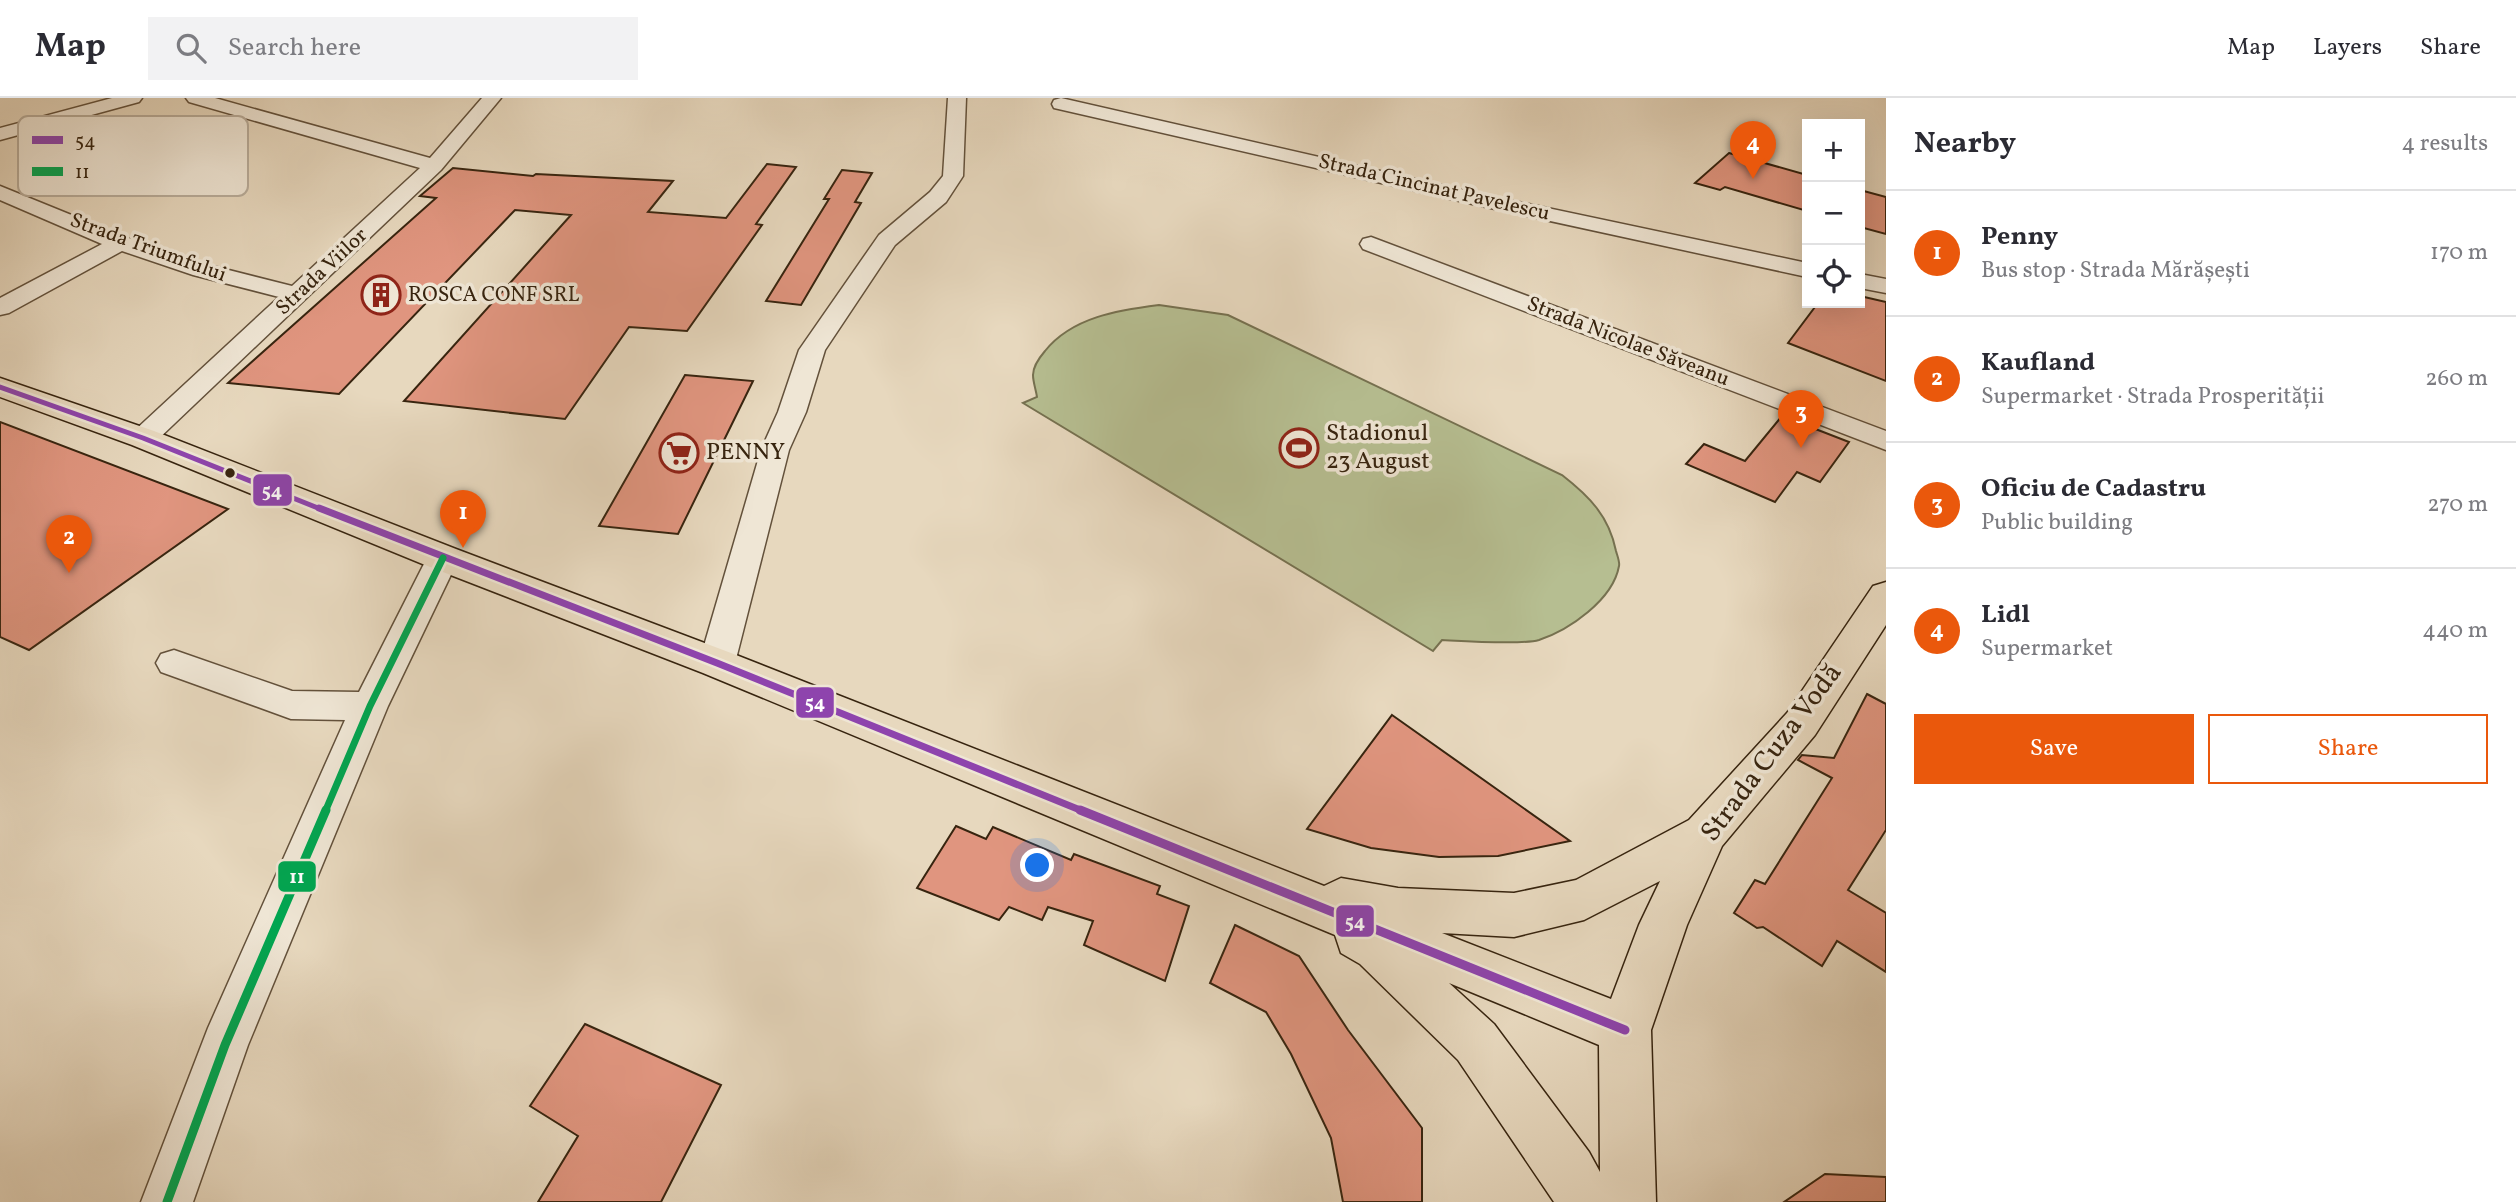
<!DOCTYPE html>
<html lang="en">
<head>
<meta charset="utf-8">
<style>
  :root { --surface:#fff; --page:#f2f2f3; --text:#2b2b33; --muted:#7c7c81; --line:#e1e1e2; --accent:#ea580c }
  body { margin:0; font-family:Vollkorn,serif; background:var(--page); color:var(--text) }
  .controls { position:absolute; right:21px; top:21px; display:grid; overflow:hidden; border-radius:0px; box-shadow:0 7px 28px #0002 }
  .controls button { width:63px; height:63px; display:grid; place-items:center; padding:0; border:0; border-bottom:2px solid var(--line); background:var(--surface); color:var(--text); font:35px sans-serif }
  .you { position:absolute; left:1038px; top:768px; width:24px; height:24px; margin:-18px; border:5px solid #fff; border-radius:50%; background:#1a73e8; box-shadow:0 0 0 10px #1a73e833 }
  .badge { display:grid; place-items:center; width:46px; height:46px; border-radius:50%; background:var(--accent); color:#fff; font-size:23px; font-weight:700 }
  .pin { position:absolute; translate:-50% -58px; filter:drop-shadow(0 2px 4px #0008) }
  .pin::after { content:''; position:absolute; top:37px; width:24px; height:21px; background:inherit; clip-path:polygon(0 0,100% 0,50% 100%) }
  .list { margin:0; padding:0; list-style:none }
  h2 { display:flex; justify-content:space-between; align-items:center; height:91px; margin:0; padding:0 28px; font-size:30px }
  h2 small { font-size:23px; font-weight:400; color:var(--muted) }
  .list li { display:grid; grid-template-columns:46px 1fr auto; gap:21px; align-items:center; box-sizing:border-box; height:126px; padding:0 28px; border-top:2px solid var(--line) }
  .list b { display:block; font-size:26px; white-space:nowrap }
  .list p { margin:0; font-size:23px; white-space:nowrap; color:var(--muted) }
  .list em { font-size:23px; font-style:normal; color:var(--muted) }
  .actions { display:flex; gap:14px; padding:21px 28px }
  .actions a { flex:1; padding:16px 0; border:2px solid var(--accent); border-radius:0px; text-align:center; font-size:24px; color:var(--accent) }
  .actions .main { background:var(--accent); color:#fff }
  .icon { flex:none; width:38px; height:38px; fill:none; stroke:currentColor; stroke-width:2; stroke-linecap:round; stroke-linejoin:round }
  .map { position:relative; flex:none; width:1886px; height:1104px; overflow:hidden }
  header { display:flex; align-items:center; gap:42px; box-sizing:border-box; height:98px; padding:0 35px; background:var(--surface); border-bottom:2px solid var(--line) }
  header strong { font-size:33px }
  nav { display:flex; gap:38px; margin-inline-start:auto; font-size:24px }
  .search { width:490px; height:63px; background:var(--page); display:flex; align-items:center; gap:18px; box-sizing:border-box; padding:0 24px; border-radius:0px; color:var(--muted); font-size:26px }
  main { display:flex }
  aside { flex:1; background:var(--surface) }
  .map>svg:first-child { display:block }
  .green { fill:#b6be91; stroke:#767150; stroke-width:2 }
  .building { fill:#e0957f; stroke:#37240f; stroke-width:2 }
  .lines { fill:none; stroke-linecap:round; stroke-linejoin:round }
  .minor-casing { stroke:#63513b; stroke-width:3 }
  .major-casing { stroke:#37240f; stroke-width:3 }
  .minor { fill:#efe6d5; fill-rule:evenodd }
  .major { fill:#e7d8be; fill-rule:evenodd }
  .bus-1-far2-casing { stroke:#efe6d5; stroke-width:10 }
  .bus-1-far1-casing { stroke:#efe6d5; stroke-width:12 }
  .bus-1-casing { stroke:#efe6d5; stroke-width:14 }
  .bus-2-far1-casing { stroke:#efe6d5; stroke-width:12 }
  .bus-2-casing { stroke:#efe6d5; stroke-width:14 }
  .bus-1-far2 { stroke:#8e44ad; stroke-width:5 }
  .bus-1-far1 { stroke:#8e44ad; stroke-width:7 }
  .bus-1 { stroke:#8e44ad; stroke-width:9 }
  .bus-2-far1 { stroke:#00a651; stroke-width:7 }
  .bus-2 { stroke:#00a651; stroke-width:9 }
  .bus-dot { fill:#37240f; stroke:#efe6d5; stroke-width:2.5 }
  .labels { text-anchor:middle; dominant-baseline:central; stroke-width:7; stroke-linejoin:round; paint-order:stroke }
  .far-street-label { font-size:21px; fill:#37240f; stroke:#efe6d5 }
  .far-poi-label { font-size:21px; fill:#37240f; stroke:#efe6d5; text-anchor:start }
  .poi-label { font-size:24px; fill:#37240f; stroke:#efe6d5; text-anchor:start }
  .near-street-label { font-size:28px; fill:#37240f; stroke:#efe6d5 }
  .key { fill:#efe6d5; stroke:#b8ac9a; stroke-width:2 }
  .key-label { font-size:19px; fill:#37240f }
  .line-badge { stroke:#efe6d5; stroke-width:2.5 }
  .badge-label { font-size:19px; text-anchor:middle; font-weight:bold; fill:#fff }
</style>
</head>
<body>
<header>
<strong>Map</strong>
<div class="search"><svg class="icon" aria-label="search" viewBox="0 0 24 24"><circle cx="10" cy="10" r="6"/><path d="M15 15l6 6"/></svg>Search here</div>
<nav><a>Map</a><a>Layers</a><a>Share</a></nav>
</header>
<main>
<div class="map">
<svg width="1886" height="1104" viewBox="0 0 1886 1104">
  <rect width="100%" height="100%" fill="#e7d8be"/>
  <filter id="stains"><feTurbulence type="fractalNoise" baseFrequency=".00286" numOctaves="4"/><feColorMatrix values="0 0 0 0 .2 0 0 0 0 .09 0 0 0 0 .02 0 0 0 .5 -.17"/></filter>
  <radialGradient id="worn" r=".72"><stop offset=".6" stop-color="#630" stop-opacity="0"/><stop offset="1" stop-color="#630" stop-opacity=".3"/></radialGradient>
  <path class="green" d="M1159,207L1228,217L1562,377C1589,398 1609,418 1616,453C1617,457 1620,464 1619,468C1613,502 1569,532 1539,542C1522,547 1462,543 1442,542L1433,553L1023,305L1037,299C1036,292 1033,284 1033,277C1033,268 1039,260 1045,253C1072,219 1119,212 1159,207Z"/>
  <g class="building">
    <path d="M1729,55L1807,77V113L1725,89L1720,92L1695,85Z"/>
    <path d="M767,66L796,69L756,126L762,127L687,233L629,229L565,321L404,303L571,117L515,112L339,296L228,285L436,100L420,98L453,70L533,78L536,76L673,83L648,114L726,120Z"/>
    <path d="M842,72L872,75L855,104L861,105L801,207L766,203L829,101H824Z"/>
    <path d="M1860,92L1886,99V136L1860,129Z"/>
    <path d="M1860,198L1886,204V283L1788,245L1818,205H1860Z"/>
    <path d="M685,277L753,283L678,436L599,428Z"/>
    <path d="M1782,318L1849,344L1820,384L1797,374L1775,404L1686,366L1704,346L1745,363Z"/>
    <path d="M0,324L228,411L29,552L0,539Z"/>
    <path d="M1867,596L1886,606V732L1848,792L1886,815V874L1837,843L1822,868L1763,829L1757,830L1734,815L1755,782L1765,786L1832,680L1798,662L1802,657L1834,660Z"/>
    <path d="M1392,617L1570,743L1498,758L1439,759L1371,750L1307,731Z"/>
    <path d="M956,728L986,741L993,729L1071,762L1074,756L1160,788L1157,796L1189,808L1165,883L1084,847L1093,823L1048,809L1042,822L1009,809L999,822L917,790Z"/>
    <path d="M1235,827L1299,858L1348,932L1422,1030V1104H1343L1331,1040L1291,956L1266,914L1210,885Z"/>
    <path d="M585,926L721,987L661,1104H538L578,1038L530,1008Z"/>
    <path d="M1825,1076L1886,1079V1104H1784Z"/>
  </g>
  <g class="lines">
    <g class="minor-casing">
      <g id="minor">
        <path d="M112,0H142L139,4L0,42V30Z"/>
        <path d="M186,0H215L430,60L482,0H501L441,72L153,346L143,349L133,346L129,340L133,334L279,199L193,177L122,153L9,215L0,217V200L102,146L0,102V88L128,140L209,167L292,188L420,70L189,4Z"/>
        <path d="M948,0H966L963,78L946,104L895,147L825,252L806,314L789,352L735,565L730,574L717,578L704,574L699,565L761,352L778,314L799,252L879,137L930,94L943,78Z"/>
        <path d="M1061,0L1481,96L1807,165V179L1481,108L1054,10L1052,6L1054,2Z"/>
        <path d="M1371,139L1886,333V352L1363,151L1360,146L1363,141Z"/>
        <path d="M1860,176L1886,181V195L1860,190Z"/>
        <path d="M443,449L454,452L459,460L388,608L248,947L193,1104H141L208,930L345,622L291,621L161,574L156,565L161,556L174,552L292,593L359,594L427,460L432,452Z"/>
      </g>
    </g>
    <g class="major-casing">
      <path id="major" d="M0,280L154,333L456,451L731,555L1324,788L1341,780L1398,790L1514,795L1576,782L1689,722L1787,615L1873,488L1886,484V527L1815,637L1722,748L1687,827L1651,932L1656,1104H1554L1458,962L1360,866L1341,855L1335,837L703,575L430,469L132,347L0,299ZM1660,783L1639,827L1611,901L1442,835L1514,839L1584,822ZM1449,885L1599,947L1600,1074L1589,1054L1494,926Z"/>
    </g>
    <use href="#minor" class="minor"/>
    <use href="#major" class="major"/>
    <g class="bus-1-far2-casing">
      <path id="bus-1-far2" d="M0,289L143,340L323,412"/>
    </g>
    <g class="bus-1-far1-casing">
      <path id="bus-1-far1" d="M319,410L717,565L1085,714"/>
    </g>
    <g class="bus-1-casing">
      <path id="bus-1" d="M1080,712L1625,932"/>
    </g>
    <g class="bus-2-far1-casing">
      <path id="bus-2-far1" d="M325,714L370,608L443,460"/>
    </g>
    <g class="bus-2-casing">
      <path id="bus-2" d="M167,1104L225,947L326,712"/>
    </g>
    <use href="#bus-1-far2" class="bus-1-far2"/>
    <use href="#bus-1-far1" class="bus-1-far1"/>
    <use href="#bus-1" class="bus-1"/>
    <use href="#bus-2-far1" class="bus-2-far1"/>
    <use href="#bus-2" class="bus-2"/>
  </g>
  <defs>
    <g id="building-ring" transform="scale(2.0125)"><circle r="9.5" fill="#efe6d5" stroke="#8f2418" stroke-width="1.5"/><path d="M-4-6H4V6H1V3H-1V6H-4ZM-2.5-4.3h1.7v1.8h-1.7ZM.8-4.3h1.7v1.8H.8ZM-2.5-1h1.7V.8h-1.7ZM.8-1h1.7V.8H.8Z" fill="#8f2418"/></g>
    <g id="stadium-ring" transform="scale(2.0125)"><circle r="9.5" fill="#efe6d5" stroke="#8f2418" stroke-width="1.5"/><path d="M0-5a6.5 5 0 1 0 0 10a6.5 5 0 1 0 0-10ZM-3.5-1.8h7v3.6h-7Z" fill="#8f2418"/></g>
    <g id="supermarket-ring" transform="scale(2.0125)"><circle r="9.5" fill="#efe6d5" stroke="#8f2418" stroke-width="1.5"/><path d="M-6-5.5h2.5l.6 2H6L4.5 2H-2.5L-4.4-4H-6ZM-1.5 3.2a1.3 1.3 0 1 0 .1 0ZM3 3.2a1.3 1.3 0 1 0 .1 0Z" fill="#8f2418"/></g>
  </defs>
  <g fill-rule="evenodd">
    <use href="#building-ring" x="381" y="197"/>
    <use href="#stadium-ring" x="1299" y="350"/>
    <use href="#supermarket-ring" x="679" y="355"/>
  </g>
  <circle class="bus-dot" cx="230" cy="375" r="6"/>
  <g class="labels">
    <g class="far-street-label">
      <text transform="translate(1434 90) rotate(13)">Strada Cincinat Pavelescu</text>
      <text transform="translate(148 150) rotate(20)">Strada Triumfului</text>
      <text transform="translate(322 174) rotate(-43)">Strada Viilor</text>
      <text transform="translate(1628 244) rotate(21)">Strada Nicolae Săveanu</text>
    </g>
    <g class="far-poi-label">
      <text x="408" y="197">ROSCA CONF SRL</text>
    </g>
    <g class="poi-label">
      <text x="1326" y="336">Stadionul<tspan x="1326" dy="28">23 August</tspan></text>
      <text x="706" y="355">PENNY</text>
    </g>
    <g class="near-street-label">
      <text transform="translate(1772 655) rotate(-53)">Strada Cuza Vodă</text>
    </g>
  </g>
  <rect x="18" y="18" width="230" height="80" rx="10" class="key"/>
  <rect x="32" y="38" width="31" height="8" fill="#8e44ad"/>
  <rect x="32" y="69" width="31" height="9" fill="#00a651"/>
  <g class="key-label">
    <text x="75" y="49">54</text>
    <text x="75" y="80">11</text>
  </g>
  <g class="line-badge">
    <rect x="252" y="375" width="41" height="34" rx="7" fill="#8e44ad"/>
    <rect x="795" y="588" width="40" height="33" rx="7" fill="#8e44ad"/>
    <rect x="277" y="762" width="40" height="33" rx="7" fill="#00a651"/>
    <rect x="1335" y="806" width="40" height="34" rx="7" fill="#8e44ad"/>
  </g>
  <g class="badge-label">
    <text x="272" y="399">54</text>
    <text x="815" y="611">54</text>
    <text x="297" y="785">11</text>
    <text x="1355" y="830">54</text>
  </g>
  <rect width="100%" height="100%" filter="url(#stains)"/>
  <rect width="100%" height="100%" fill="url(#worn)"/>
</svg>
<div class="controls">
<button>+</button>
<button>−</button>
<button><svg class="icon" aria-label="locate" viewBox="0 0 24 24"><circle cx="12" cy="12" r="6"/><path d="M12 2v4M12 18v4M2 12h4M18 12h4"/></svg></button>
</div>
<div class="you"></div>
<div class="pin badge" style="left:463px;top:450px">1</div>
<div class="pin badge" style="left:69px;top:475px">2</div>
<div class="pin badge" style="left:1801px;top:350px">3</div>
<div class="pin badge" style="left:1753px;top:81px">4</div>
</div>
<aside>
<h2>Nearby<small>4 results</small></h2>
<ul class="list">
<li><span class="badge">1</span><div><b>Penny</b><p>Bus stop · Strada Mărășești</p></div><em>170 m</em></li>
<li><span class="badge">2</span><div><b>Kaufland</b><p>Supermarket · Strada Prosperității</p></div><em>260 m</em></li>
<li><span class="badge">3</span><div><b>Oficiu de Cadastru</b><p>Public building</p></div><em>270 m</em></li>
<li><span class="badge">4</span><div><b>Lidl</b><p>Supermarket</p></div><em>440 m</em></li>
</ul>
<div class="actions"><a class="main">Save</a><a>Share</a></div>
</aside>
</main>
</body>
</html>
